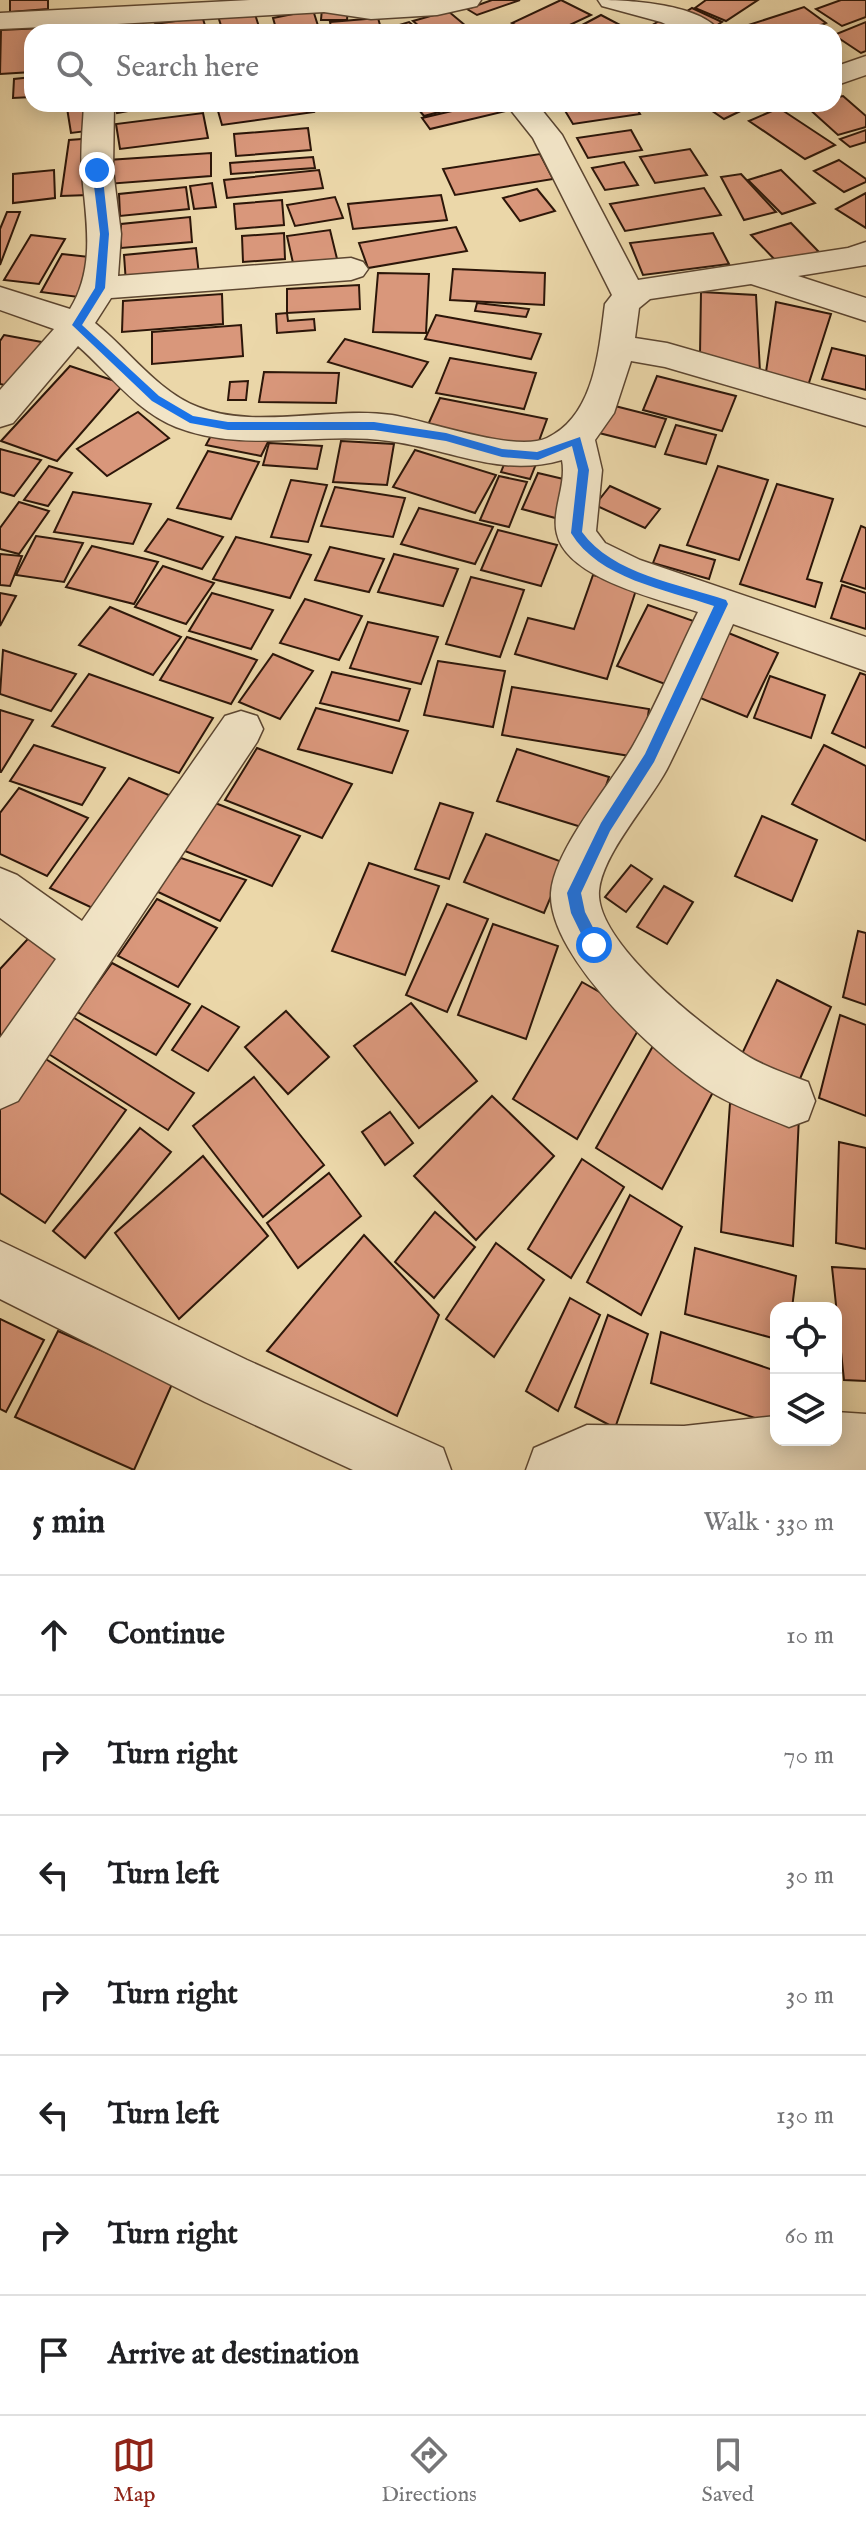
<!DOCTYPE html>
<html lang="en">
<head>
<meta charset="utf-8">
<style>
  :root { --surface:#fff; --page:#f2f2f2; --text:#202124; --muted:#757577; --line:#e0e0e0; --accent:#8f2418 }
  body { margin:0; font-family:"IM FELL English",serif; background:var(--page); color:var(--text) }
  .controls { position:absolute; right:24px; bottom:24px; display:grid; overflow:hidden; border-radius:16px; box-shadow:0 4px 20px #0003 }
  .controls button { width:72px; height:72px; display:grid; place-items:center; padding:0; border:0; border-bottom:2px solid var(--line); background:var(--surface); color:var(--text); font:40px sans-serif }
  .stop { position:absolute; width:24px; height:24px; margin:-18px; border:6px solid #1a73e8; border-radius:50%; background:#fff }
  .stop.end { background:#1a73e8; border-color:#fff; box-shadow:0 2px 8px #0008 }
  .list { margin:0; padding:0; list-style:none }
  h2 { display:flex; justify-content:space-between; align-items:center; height:104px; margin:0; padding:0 32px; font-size:34px }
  h2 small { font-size:26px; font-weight:400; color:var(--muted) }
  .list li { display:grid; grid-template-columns:52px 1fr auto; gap:24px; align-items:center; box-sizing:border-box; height:120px; padding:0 32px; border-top:2px solid var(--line) }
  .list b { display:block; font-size:30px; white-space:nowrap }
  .list em { font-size:26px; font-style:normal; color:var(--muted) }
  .icon { flex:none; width:44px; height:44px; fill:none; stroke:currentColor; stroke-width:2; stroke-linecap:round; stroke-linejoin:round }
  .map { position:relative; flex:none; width:866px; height:1470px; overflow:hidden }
  .search { position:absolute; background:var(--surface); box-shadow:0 4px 20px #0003; left:24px; right:24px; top:24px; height:88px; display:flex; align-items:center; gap:20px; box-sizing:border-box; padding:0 28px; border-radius:24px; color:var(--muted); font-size:30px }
  .sheet { height:944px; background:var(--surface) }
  nav { display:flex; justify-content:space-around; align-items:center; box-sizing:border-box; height:112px; border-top:2px solid var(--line); background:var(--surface); font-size:22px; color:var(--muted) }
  nav a { display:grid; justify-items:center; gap:4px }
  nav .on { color:var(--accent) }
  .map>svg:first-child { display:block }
  .building { fill:#d9977b; stroke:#2c1609; stroke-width:2 }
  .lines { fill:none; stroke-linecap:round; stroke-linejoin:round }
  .minor-casing { stroke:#5c4631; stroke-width:3 }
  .minor { fill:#f2e5c7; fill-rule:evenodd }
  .route { fill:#1a73e8 }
</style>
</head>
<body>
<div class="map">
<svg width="866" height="1470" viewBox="0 0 866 1470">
  <rect width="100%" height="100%" fill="#ebd7a9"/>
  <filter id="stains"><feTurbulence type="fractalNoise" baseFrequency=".0025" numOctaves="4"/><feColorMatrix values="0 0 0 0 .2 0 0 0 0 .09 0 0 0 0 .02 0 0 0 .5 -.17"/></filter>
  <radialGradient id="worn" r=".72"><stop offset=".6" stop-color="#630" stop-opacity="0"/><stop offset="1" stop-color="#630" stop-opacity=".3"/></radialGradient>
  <g class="building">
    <path d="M10,0H48V9L10,12Z"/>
    <path d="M492,0H520L477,15L467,9Z"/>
    <path d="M561,0L591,15L555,32H528L512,23Z"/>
    <path d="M706,0H758L726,21L695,8Z"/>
    <path d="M841,0H866V17L842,26L816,9Z"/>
    <path d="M804,7L826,23L805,32L736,29Z"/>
    <path d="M322,8H348L347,20H321Z"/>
    <path d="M692,8L722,22L711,29L681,15Z"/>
    <path d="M313,10L320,32H277L273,18Z"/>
    <path d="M254,11L260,30L223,32L218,16Z"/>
    <path d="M448,11L472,31L426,32L413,21Z"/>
    <path d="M601,15L626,28L620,32H569Z"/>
    <path d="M378,18L382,32H332L330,22Z"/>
    <path d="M189,19H203L207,32H157L155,24Z"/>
    <path d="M661,20L674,26L664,32H640Z"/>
    <path d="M409,22L421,32L386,29Z"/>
    <path d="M866,22V51L861,53L834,35Z"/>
    <path d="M91,27L90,32H49L50,29Z"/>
    <path d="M42,28V32H32V72L0,74L1,30Z"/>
    <path d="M32,77V97L13,98L14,79Z"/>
    <path d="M843,96L866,116V127L838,135L806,106L834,104V98Z"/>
    <path d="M114,104H165L117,113Z"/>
    <path d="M216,104H311L314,112L222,125Z"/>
    <path d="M414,104H469L424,116Z"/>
    <path d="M482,104H510L514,109L430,129L422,118Z"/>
    <path d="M561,104H634L640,114L573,124Z"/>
    <path d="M702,104H755L724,119Z"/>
    <path d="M83,106L87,131L71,133L67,108Z"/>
    <path d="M779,108L835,145L805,159L749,121Z"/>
    <path d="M203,113L208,138L120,149L116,124Z"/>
    <path d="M308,128L311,150L236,156L234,134Z"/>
    <path d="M631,130L642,150L588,158L577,138Z"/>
    <path d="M866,130V142L850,147L840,139Z"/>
    <path d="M95,138L89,195L61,196L69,140Z"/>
    <path d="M690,149L707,175L655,183L640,157Z"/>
    <path d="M211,153V176L107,184L108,160Z"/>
    <path d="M540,154L553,179L455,195L443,169Z"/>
    <path d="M313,157L315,168L231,174L230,163Z"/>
    <path d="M839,160L866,179V182L844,192L814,171Z"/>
    <path d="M624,162L638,185L605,190L592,168Z"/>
    <path d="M54,170L55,198L13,203V174Z"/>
    <path d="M319,170L323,188L227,198L224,180Z"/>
    <path d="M781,170L815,203L782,214L748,180Z"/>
    <path d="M741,174L776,212L744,220L721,177Z"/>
    <path d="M212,183L216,207L194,209L190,186Z"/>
    <path d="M186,187L189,209L120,216L119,194Z"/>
    <path d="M704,188L721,215L625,231L610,204Z"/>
    <path d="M537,189L555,211L520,221L503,198Z"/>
    <path d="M866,193V228L836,209Z"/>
    <path d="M441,195L447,220L353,229L348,204Z"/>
    <path d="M335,197L343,218L295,226L287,205Z"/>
    <path d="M282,200L284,225L236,229L234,204Z"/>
    <path d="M7,212H20L0,265V229Z"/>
    <path d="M190,217L192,242L121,248V224Z"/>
    <path d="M791,223L819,252L779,264L751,235Z"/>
    <path d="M456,227L467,251L368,268L359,243Z"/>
    <path d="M330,230L339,267L295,272L287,236Z"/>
    <path d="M284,233L285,259L243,262L242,236Z"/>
    <path d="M713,233L729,264L643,275L630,243Z"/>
    <path d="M31,235L65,239L39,284L4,280Z"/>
    <path d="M196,248L199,275L126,283L124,255Z"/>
    <path d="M62,254L99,258L78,297L41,292Z"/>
    <path d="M453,269L545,273L544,305L450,300Z"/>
    <path d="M378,273L429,274L426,333L373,332Z"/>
    <path d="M359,285L360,309L287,313V289Z"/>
    <path d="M701,292L756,295L760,372L700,354Z"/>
    <path d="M222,294L223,324L122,332L123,301Z"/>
    <path d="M776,302L831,314L806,392L765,379Z"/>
    <path d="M477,303L529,309L526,317L475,311Z"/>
    <path d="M287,313L288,321L314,319L315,330L277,333L276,314Z"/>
    <path d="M436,315L541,334L531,359L425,339Z"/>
    <path d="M241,325L243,356L152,364V332Z"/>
    <path d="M4,335L47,343L17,388L0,384V341Z"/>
    <path d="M345,339L428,362L412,387L328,362Z"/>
    <path d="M832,348L866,356V390L822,379Z"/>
    <path d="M450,358L536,373L524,409L436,393Z"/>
    <path d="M70,366L124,384L57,461L1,441Z"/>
    <path d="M264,372L339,373L336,403L259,402Z"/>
    <path d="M657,376L736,396L722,431L643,410Z"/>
    <path d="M248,381L246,400H228L230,382Z"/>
    <path d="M440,398L547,419L536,449L427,427Z"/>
    <path d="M611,405L666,419L655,447L599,433Z"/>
    <path d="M138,412L169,438L107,476L77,449Z"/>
    <path d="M676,425L716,435L706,464L665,454Z"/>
    <path d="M215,428L270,438L261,456L206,445Z"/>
    <path d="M341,441L394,444L387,485L333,482Z"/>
    <path d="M269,443L322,446L317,469L263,465Z"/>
    <path d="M0,449L41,460L14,496L0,492Z"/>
    <path d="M415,450L496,475L475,513L393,487Z"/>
    <path d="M208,451L259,462L231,519L177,508Z"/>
    <path d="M507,457L536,464L530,479L501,472Z"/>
    <path d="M49,466L72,473L48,506L24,500Z"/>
    <path d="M718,466L768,480L739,560L687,545Z"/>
    <path d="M538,473L576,482L559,519L522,509Z"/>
    <path d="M499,476L527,482L509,527L480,520Z"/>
    <path d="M291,480L327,485L308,542L271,537Z"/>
    <path d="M777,484L833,499L807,579L822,583L815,607L740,584Z"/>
    <path d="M610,486L660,509L645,528L595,505Z"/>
    <path d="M335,487L405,498L393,537L321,526Z"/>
    <path d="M73,492L151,504L133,544L54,532Z"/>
    <path d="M19,502L49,511L19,554L0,549V528Z"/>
    <path d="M419,508L493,527L475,564L401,544Z"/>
    <path d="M168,519L223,537L202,569L145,551Z"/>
    <path d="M861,526L866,528V589L841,581Z"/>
    <path d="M498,530L557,545L541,586L481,570Z"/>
    <path d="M36,536L83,543L64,582L16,575Z"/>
    <path d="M236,537L311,555L290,598L213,579Z"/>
    <path d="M660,545L715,560L709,579L653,563Z"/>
    <path d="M92,546L158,562L134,604L66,587Z"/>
    <path d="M330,547L384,559L369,592L315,580Z"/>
    <path d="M0,554L22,556L10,586L0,585Z"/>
    <path d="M394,554L458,569L443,606L378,592Z"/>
    <path d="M163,566L214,583L186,624L135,607Z"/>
    <path d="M593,575L637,587L607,679L515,654L528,618L574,629Z"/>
    <path d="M471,577L524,590L500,657L446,644Z"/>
    <path d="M842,585L866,593V629L831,618Z"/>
    <path d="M0,593L16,596L0,626Z"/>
    <path d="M212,593L273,610L251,649L189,631Z"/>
    <path d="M305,599L362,616L339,660L280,643Z"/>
    <path d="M648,605L702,624L673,687L617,666Z"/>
    <path d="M110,607L181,637L153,675L79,645Z"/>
    <path d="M368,622L438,637L421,684L350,668Z"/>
    <path d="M721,630L778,653L747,717L688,693Z"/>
    <path d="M187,637L257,660L231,704L160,680Z"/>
    <path d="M3,650L76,674L51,711L0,694Z"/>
    <path d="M273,654L313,671L280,719L239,702Z"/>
    <path d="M438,661L505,671L493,727L424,715Z"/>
    <path d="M332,672L410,689L399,721L320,703Z"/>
    <path d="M860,673L866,675V748L832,733Z"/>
    <path d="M89,674L213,718L179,773L52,726Z"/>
    <path d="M770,676L825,695L811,738L754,718Z"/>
    <path d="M512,687L649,709L642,758L502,735Z"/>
    <path d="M316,708L408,731L392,773L298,749Z"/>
    <path d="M0,710L33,720L1,772H0Z"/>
    <path d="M34,745L105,768L82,805L10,781Z"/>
    <path d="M824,745L866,766V841L792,804Z"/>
    <path d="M257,748L352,784L322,838L225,800Z"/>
    <path d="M517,749L609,777L591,830L497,801Z"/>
    <path d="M129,778L178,799L101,912L50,888Z"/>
    <path d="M19,788L88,818L47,876L0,854V813Z"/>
    <path d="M210,801L300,836L272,886L180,849Z"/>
    <path d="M440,803L473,813L449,879L415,869Z"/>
    <path d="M762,816L817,840L792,901L735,876Z"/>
    <path d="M486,834L565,863L544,913L464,882Z"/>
    <path d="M181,858L246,880L220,921L156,891Z"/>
    <path d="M369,863L439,886L405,975L332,951Z"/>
    <path d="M631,865L652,879L626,912L605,897Z"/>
    <path d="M664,886L693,902L667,944L637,927Z"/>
    <path d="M157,899L217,928L178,987L118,956Z"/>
    <path d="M447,904L488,919L447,1012L406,995Z"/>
    <path d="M493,924L558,946L526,1039L458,1015Z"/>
    <path d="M37,929L77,957L0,1051V969Z"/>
    <path d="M858,931L866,933V1005L843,997Z"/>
    <path d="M112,963L190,1004L156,1055L77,1012Z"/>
    <path d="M777,980L831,1007L796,1088L740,1058Z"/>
    <path d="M582,982L645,1018L577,1139L513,1099Z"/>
    <path d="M411,1003L477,1081L419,1128L354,1046Z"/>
    <path d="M202,1006L239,1027L208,1071L172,1050Z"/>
    <path d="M286,1011L329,1057L288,1094L245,1047Z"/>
    <path d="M840,1015L866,1025V1116L819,1098Z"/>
    <path d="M71,1016L194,1093L168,1130L44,1051Z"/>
    <path d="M658,1037L722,1075L662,1189L596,1148Z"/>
    <path d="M41,1056L126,1110L45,1223L0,1193V1109Z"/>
    <path d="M254,1077L324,1165L263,1217L193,1126Z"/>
    <path d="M492,1096L554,1156L476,1240L414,1176Z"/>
    <path d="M730,1103L799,1116L793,1246L721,1232Z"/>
    <path d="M390,1112L413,1143L385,1165L362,1132Z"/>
    <path d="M140,1128L171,1152L85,1258L53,1231Z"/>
    <path d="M839,1142L866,1148V1249L836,1243Z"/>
    <path d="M203,1156L268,1236L179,1319L115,1233Z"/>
    <path d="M582,1159L624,1187L571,1278L528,1249Z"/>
    <path d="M329,1173L361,1216L298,1268L267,1223Z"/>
    <path d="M630,1195L682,1227L641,1315L587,1282Z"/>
    <path d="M435,1212L475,1247L434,1298L395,1262Z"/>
    <path d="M364,1235L439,1315L397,1416L267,1351Z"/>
    <path d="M496,1243L544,1280L494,1357L446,1319Z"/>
    <path d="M695,1248L796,1276L792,1308H776V1339L685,1314Z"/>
    <path d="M832,1267L866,1269V1381L844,1380Z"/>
    <path d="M570,1298L600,1315L558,1411L526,1391Z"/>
    <path d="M608,1315L648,1334L615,1428L575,1407Z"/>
    <path d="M0,1319L44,1340L6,1412L0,1409Z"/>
    <path d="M58,1331L173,1382L134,1470L15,1417Z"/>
    <path d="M661,1332L776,1371V1425L651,1383Z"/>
  </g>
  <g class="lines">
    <g class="minor-casing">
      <g id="minor">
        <path d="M250,0H481L477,6L437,15L371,19L324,12L117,24L116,32H88V25L0,29V13Z"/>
        <path d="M598,0C630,0 701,4 720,32H683L661,22L602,6Z"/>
        <path d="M866,56V75L834,86V67Z"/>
        <path d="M84,104H114L113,170L121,234L118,276L351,258L363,262L368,269L363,276L351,280L111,298L95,323C130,351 157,391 198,407C254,430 332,406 392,415C429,421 515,453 547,438C595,416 599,349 605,304L612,295L533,138L506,104H537L562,135L638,280L848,248L866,242V265L798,276L866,298V321L751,284L650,299L639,308L635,338L667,343L866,400V426L665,367L631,361L614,413L595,440L602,470L596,531L605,543L640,560L866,637V671L733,624C711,673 691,722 667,769C649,803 602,854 599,891C595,943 706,1029 746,1055C765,1067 787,1074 808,1082L815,1101L808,1120L789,1127C765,1117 739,1108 716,1095C664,1064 548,958 551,893C554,849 612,783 634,744C658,702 676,656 698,612C659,599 567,579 557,534C551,511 567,484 562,460C500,478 450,449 389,441C318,431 245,454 176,427C136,411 110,374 78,346L13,423L0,427V390L54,329L0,310V287L70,309C96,267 86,220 82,174C80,151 83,127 84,104Z"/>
        <path d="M241,711L257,716L263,729L257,742L18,1101L0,1109V1038L56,959L0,918V868L17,875L82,921L225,716Z"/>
        <path d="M0,1241L247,1360L443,1448L451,1470H353L205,1402L0,1299Z"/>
        <path d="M836,1412L866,1414V1470H526L534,1448L587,1425L684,1426L776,1416V1440H836Z"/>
      </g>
    </g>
    <use href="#minor" class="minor"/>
  </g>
  <path class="route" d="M97,167L102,170L109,234L105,288L82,325L159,396L193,416L228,422H374L446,433L502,449L537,452L580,437L589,470L582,532C612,574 679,584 726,600L728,604L654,762L610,831L581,893L585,912L602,945L600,950H589L571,913L567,893L601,823L645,754L714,606C665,589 599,579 571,533L578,470L572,446L538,460L502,457L446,441L374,430H228L190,423L152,401L72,325L95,288L100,234L92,170Z"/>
  <rect width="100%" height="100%" filter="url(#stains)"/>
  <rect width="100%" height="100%" fill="url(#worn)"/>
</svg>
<div class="controls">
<button><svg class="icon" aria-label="locate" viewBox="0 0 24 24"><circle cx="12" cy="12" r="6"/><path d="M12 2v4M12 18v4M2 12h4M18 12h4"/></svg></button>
<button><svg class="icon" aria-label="layers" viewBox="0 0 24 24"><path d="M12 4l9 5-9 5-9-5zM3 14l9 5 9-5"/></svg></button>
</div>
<div class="stop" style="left:594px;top:945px"></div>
<div class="stop end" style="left:97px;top:170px"></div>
<div class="search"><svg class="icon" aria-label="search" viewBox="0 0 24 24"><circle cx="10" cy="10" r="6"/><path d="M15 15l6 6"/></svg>Search here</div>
</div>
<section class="sheet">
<h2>5 min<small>Walk · 330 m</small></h2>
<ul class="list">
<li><svg class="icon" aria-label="ahead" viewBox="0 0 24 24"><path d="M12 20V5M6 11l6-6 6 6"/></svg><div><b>Continue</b></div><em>10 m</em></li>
<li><svg class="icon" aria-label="right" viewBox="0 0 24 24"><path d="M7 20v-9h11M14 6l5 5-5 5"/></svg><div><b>Turn right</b></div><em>70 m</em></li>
<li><svg class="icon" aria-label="left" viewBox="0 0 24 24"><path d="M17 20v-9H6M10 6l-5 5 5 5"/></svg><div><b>Turn left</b></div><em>30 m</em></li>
<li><svg class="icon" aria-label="right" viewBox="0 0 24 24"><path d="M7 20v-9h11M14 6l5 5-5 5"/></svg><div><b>Turn right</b></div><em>30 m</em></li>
<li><svg class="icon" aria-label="left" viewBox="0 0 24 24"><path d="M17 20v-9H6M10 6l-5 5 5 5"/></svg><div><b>Turn left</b></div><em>130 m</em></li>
<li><svg class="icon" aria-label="right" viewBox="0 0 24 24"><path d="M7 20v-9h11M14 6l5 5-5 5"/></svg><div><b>Turn right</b></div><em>60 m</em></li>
<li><svg class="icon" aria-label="arrive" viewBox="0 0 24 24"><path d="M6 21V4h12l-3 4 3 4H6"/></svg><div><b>Arrive at destination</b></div></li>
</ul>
</section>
<nav>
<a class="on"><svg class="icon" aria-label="map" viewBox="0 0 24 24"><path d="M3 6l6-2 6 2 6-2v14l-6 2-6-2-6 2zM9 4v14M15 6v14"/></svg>Map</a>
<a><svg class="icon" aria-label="directions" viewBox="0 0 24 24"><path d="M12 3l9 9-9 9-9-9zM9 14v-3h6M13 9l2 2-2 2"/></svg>Directions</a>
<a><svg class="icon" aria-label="saved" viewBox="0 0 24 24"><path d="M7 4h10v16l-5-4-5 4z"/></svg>Saved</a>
</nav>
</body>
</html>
